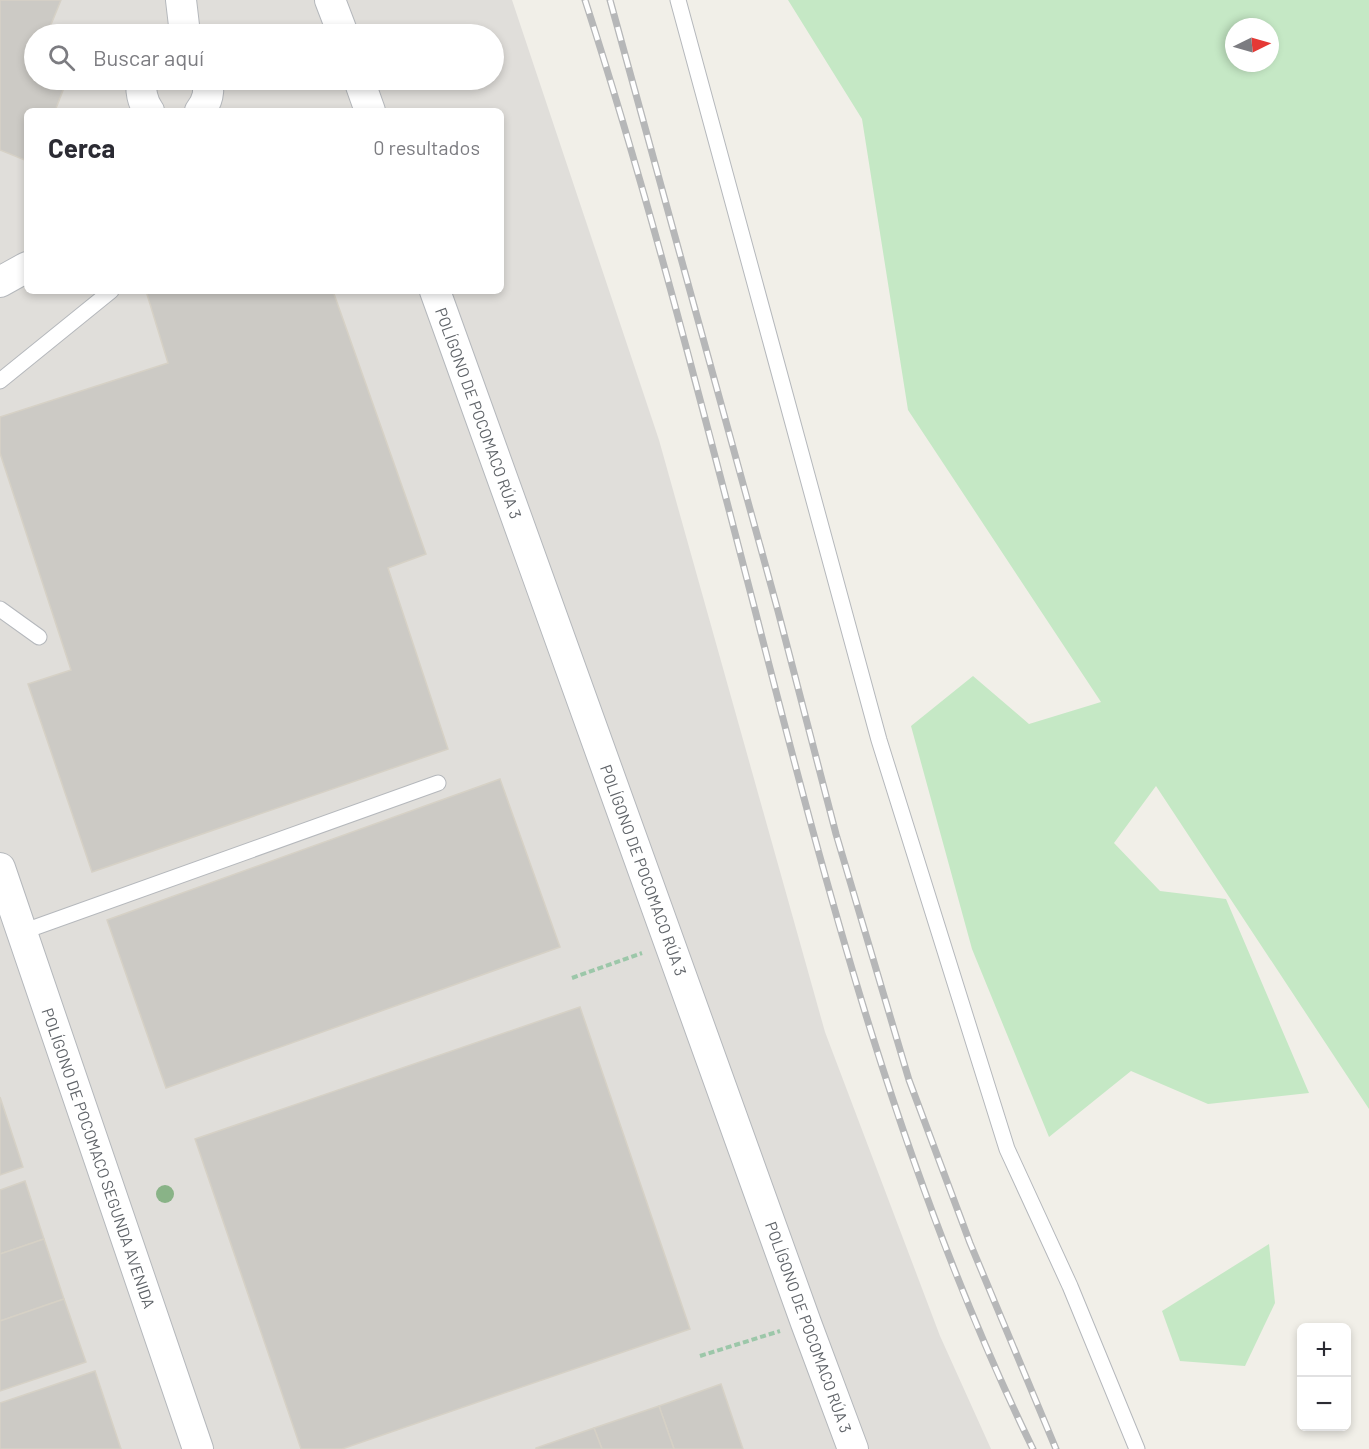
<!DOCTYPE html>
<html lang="es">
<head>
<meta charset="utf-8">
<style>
  :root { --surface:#fff; --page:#f2f2f3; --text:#2b2b33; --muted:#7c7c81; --line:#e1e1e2 }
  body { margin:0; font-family:Barlow,sans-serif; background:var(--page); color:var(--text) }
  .controls { position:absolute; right:18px; bottom:18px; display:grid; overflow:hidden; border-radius:9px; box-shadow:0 3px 9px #0003 }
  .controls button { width:54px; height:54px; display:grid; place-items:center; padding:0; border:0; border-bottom:2px solid var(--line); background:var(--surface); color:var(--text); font:30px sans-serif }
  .compass { position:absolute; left:1225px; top:18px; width:54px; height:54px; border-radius:50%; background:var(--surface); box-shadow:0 3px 9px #0003; rotate:85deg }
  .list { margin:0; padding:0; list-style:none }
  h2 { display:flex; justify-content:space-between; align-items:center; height:78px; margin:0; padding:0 24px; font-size:26px }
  h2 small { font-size:20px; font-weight:400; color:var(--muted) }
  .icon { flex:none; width:33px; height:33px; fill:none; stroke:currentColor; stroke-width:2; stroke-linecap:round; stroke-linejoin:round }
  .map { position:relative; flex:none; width:1369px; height:1449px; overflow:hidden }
  .search { position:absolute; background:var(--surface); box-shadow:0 3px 9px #0003; left:24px; top:24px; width:480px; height:66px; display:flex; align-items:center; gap:15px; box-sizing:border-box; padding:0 21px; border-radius:33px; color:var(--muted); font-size:22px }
  .panel { position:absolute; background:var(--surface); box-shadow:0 3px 9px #0003; left:24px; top:108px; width:480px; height:186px; border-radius:9px }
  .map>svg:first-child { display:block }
  .industrial { fill:#e0deda; fill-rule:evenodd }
  .green { fill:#c5e8c5; fill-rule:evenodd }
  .building { fill:#cccac5; stroke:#d6d1c6; stroke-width:1.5 }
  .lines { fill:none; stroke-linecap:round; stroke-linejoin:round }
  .lane-casing { stroke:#b5b8bc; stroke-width:17 }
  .street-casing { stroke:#b5b8bc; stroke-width:32 }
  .path { stroke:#9cc7a9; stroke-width:4; stroke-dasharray:6 3; stroke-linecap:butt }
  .lane { stroke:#fff; stroke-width:15 }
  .street { stroke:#fff; stroke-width:30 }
  .rail-casing { stroke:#b6b7b8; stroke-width:7 }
  .rail { stroke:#fff; stroke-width:4.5; stroke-dasharray:14; stroke-linecap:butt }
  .tree { fill:#89b387 }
  .labels { text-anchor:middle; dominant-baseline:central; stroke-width:5; stroke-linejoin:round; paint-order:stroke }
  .street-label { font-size:16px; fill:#5f6368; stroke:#fff }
</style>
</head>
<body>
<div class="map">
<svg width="1369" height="1449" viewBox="0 0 1369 1449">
  <rect width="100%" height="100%" fill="#f1efe8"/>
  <path class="industrial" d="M0,0H512L659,440L825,1032L940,1336L991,1449H0ZM34,34H494V80H34ZM27,111H501V291H27Z"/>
  <g class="green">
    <path d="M788,0H1369V1109L1156,786L1114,843L1160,891L1226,899L1309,1093L1208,1104L1131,1071L1049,1137L972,949L911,726L973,676L1029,724L1101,702L908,410L862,119ZM1234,27H1270V63H1234Z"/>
    <path d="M1269,1244L1275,1303L1245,1366L1180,1361L1162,1311Z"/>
  </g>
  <g class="building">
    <path d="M0,0H61L50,27L67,34H34V80H67L55,111H27V161L0,150Z"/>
    <path d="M146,291H333L426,554L388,568L448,749L92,872L28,684L71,670L0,453V417L168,363Z"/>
    <path d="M500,779L560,947L166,1088L107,920Z"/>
    <path d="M580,1007L690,1329L342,1449H301L195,1139Z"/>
    <path d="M0,1097L23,1167L0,1175Z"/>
    <path d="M25,1181L44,1239L0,1254V1190Z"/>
    <path d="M44,1239L64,1299L0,1321V1254Z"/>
    <path d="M64,1299L86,1362L0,1391V1321Z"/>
    <path d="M95,1371L121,1449H0V1403Z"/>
    <path d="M721,1384L743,1449H674L659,1406Z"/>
    <path d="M659,1406L674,1449H602L594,1428Z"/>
    <path d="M594,1428L602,1449H536V1448Z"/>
  </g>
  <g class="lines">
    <g class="lane-casing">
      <g id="lane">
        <path d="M678,0L879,740L1007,1149L1070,1286L1137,1449"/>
        <path d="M0,381L111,291"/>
        <path d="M0,609L39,637"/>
        <path d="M22,932L438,783"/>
      </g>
    </g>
    <g class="street-casing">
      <g id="street">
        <path d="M181,0L185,34"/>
        <path d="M330,0L343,34"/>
        <path d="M143,80C139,89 143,103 149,111"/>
        <path d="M359,80L370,111"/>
        <path d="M200,111C207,102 211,90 206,80"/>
        <path d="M0,282L27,267"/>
        <path d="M435,291L806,1323L853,1449"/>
        <path d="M0,868L198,1449"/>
      </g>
    </g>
    <g class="path">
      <path d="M572,978L642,953"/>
      <path d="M700,1356L780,1331"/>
    </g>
    <use href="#lane" class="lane"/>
    <use href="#street" class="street"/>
    <g class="rail-casing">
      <g id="rail">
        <path d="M585,0C650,201 702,406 755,610C828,895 903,1183 1033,1449"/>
        <path d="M610,0L778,611L836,834L909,1080L970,1243L1056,1449"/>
      </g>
    </g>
    <use href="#rail" class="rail"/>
  </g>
  <circle class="tree" cx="165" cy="1194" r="9"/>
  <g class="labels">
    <g class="street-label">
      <text transform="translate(479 413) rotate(70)">POLÍGONO DE POCOMACO RÚA 3</text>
      <text transform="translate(644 870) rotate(70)">POLÍGONO DE POCOMACO RÚA 3</text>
      <text transform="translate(99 1158) rotate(71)">POLÍGONO DE POCOMACO SEGUNDA AVENIDA</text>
      <text transform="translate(809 1327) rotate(70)">POLÍGONO DE POCOMACO RÚA 3</text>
    </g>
  </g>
</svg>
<div class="controls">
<button>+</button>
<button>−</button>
</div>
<svg class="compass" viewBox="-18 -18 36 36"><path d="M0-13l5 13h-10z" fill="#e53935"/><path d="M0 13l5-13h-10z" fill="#7c7c81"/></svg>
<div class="search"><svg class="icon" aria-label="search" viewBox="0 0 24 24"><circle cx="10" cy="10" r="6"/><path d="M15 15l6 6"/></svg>Buscar aquí</div>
<section class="panel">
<h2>Cerca<small>0 resultados</small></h2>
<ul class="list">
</ul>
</section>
</div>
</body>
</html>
